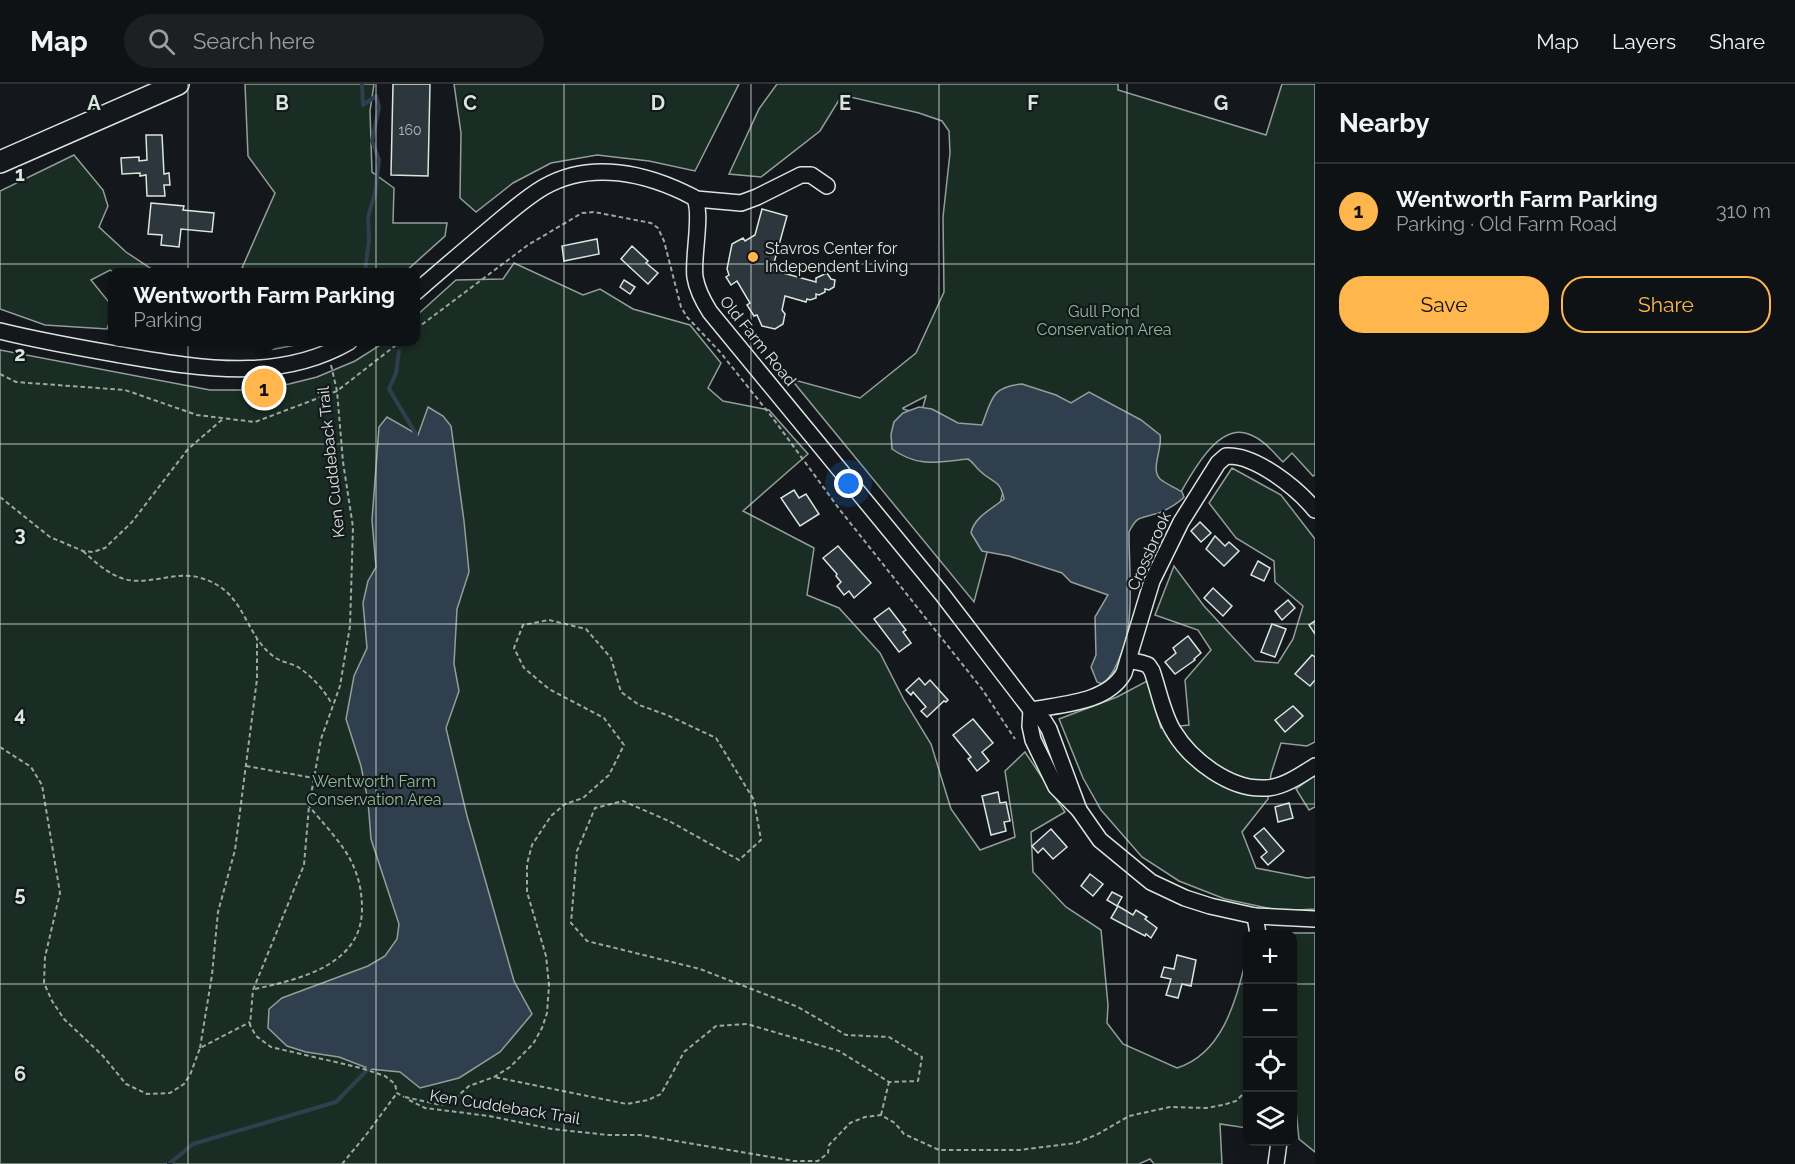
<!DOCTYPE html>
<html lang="en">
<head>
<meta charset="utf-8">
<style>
  :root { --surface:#0f1215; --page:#1d2022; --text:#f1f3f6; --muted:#9b9ea0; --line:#2f3234; --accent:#ffb74d }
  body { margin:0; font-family:Raleway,sans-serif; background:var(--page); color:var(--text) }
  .controls { position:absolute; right:18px; bottom:18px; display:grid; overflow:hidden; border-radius:12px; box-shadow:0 3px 15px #0003 }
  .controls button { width:54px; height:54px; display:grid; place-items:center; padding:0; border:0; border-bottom:2px solid var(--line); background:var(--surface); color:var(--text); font:30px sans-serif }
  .you { position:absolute; left:849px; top:400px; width:21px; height:21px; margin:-15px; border:4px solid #fff; border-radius:50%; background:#1a73e8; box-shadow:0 0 0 9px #1a73e833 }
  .badge { display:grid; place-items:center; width:39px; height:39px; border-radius:50%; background:var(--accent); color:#111; font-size:20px; font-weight:700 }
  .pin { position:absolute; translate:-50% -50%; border:3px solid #fff; box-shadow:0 2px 6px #0006 }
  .popup { position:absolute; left:108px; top:184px; width:312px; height:78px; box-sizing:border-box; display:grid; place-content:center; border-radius:12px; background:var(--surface); filter:drop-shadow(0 2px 4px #0005); font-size:20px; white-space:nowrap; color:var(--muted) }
  .popup b { font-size:22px; color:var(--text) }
  .popup::after { content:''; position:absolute; left:50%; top:100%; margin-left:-12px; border:12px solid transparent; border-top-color:var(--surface) }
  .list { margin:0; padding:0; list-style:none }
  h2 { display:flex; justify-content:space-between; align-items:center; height:78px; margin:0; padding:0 24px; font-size:26px }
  h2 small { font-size:20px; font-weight:400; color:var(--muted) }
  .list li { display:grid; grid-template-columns:39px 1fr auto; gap:18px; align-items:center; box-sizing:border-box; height:96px; padding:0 24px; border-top:2px solid var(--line) }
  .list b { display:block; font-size:22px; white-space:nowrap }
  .list p { margin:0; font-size:20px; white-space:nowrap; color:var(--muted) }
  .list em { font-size:20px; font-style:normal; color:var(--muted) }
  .actions { display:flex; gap:12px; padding:18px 24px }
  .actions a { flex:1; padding:14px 0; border:2px solid var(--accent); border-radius:24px; text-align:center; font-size:21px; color:var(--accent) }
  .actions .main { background:var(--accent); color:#111 }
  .icon { flex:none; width:33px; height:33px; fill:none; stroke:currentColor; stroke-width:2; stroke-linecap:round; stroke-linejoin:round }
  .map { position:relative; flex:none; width:1315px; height:1080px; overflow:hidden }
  header { display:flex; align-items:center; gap:36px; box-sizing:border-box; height:84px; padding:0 30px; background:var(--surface); border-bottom:2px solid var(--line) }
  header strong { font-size:28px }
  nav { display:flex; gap:33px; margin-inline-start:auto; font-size:21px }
  .search { width:420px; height:54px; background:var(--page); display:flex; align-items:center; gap:15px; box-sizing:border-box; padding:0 21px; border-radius:33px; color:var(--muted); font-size:22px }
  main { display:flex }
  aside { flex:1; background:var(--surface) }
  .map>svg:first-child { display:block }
  .green { fill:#1a2d24; stroke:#939e99; stroke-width:1.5; fill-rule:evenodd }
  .water { fill:#2f3f4d; stroke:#939e99; stroke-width:1.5 }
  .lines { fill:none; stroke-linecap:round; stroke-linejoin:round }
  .stream { stroke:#2f3f4d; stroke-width:4 }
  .building { fill:#2c363c; stroke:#d8e6dc; stroke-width:1.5 }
  .minor-casing { stroke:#d8e6dc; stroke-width:18 }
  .highway-casing { stroke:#d8e6dc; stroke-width:24 }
  .path { stroke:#9da8a2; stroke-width:2; stroke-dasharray:4.5 3; stroke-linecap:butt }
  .minor { stroke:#14181c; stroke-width:15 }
  .highway { stroke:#14181c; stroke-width:21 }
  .grid { fill:none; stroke:#d8e6dc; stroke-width:1.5; stroke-opacity:0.55 }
  .poi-dot { fill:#ffb74d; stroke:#14181c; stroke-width:2 }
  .labels { text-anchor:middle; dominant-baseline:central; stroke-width:4.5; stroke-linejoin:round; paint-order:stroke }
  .number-label { font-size:14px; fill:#adbab4 }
  .poi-label { font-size:16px; fill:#d8e6dc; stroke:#14181c; text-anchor:start }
  .park-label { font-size:16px; fill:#8ac095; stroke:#14181c }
  .street-label { font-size:16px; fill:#d8e6dc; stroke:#14181c }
  .grid-label { font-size:20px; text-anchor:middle; font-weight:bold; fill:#d8e6dc; stroke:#14181c; stroke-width:4.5; stroke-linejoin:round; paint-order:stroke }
</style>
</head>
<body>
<header>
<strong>Map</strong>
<div class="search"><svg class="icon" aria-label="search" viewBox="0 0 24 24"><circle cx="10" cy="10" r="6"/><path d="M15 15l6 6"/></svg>Search here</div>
<nav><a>Map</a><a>Layers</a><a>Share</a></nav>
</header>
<main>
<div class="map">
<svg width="1315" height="1080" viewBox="0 0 1315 1080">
  <rect width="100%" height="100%" fill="#14181c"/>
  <g class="green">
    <path d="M245,0H374L370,27L372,88L394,104L393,139H447L445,152L405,188H257L242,184L275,109L248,72Z"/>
    <path d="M454,0H739L695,87L649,77L597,71L551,79L513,99L476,128L460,114L461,49Z"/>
    <path d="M777,0H1118V6L1266,51L1282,0H1315V391L1313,392L1292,369L1283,378C1273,368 1264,356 1251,351C1218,335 1190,393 1177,415L1013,370L974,518L791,295L860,314L916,269L944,208L943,133L950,69L949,47L942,37L919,29L842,11L820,47L761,93L729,90L759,25ZM926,312L921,330L903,325V324Z"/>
    <path d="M74,71L103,106L108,122L99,143L126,168L156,188H113L110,186L91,196L112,222V230L107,245L45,241L0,225V107Z"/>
    <path d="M514,179L583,211L600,205L633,225L690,241L721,279L708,304L723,317L769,326L808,370L743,427L814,464L807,511L839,524L880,569L904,616L931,660L951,725L980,766L1015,753L1005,687L1025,668L1065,728L1031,748L1033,788L1066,823L1101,846L1108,921L1107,939L1123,960L1177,984C1224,969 1236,915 1247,872V1044L1220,1040L1222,1080H1154L1150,1075L1139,1080H0V266L210,306H249L289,300L317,293L355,277L385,258H416V232L456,196L503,195Z"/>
    <path d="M259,258H311L265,267Z"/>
    <path d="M1232,384L1281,411L1315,455V658L1307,662L1281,659L1271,690L1268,715L1242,748L1256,784L1307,794L1315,793V825L1281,827L1225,815L1179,797L1142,773L1101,726L1083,694L1059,635L1117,613L1147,597L1161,644L1189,641L1185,596L1211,566L1198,546L1155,531L1174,482L1204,522L1255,577L1278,579L1293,555L1303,522L1275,498L1274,477L1236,454L1209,419Z"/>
    <path d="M1315,691V723L1309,726L1296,705Z"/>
    <path d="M1277,849H1315V1068L1299,1055L1292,988V850H1277Z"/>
  </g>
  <g class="water">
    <path d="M1022,300L1056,311L1071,319L1089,308L1141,336L1160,351C1163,364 1150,385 1160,395C1166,400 1176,404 1182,408L1184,413C1179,419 1162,429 1155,430C1139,435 1137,432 1129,448C1129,476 1132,509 1129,537C1128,555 1116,591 1102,600L1097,598L1091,583L1096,571L1095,533L1108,511L1071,498L1062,489L1009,472L982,467L971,449C974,433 992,425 1004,415C1000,394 991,399 979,386C974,381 973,378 968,375C937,378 919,384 892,365L891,350L894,338L903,329L919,323L932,325L958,339L982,341C992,315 991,303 1022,300Z"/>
    <path d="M428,323L443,332L451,342L464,437L469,488L457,525L454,580L459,607L446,644L467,732L514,897L532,930L500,968L459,994L420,1004L400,988L370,985L339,973L306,968L287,962L268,944L269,925L282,914L368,882L385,872L397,855L399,840L371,755L368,717L361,682L346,635L354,592L367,564L363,519L368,497L376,483L372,436L379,343L387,333L418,351Z"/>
  </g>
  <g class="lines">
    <g class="stream">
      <path d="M362,0L363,21L376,12L379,23L372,57L379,76L375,109L368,133L369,156L365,188"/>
      <path d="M399,267L396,289L389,305L416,350"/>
      <path d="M169,1080L193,1060L336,1018L372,981"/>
    </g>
  </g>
  <g class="building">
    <path d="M393,0H430L428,92L391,91Z"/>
    <path d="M146,51H162L164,90L169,89L170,101H164L165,112H147L146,91L140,92V89L122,90L121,74L139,73V77L147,76Z"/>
    <path d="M151,119L184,122L183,126L214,129L212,148L181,145L179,163L161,161L162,151L148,150Z"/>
    <path d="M762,125L787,132L772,186L816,198V194L827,189L831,195L835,196L834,203L829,206L825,205V208L819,211L816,210V214L810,216L807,215L806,218L785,212L782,226L785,230L783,240L775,245L762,242L757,231L754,232L747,221L750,219L737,197L731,201L726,193L729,191L727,185L732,160L743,154L745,157L755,151Z"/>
    <path d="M597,155L599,170L564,177L562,162Z"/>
    <path d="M632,162L648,177L646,179L658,189L648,200L621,175Z"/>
    <path d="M624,196L635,203L630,210L620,203Z"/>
    <path d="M794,406L799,414L806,410L819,430L800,442L781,414Z"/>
    <path d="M1200,438L1211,449L1201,458L1191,447Z"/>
    <path d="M1215,452L1225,462L1229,458L1239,467L1224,482L1206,465Z"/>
    <path d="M838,462L871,499L854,514L849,507L844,511L837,502L841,498L836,492L837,490L823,474Z"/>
    <path d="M1258,477L1270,484L1264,497L1251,491Z"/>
    <path d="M1213,504L1232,522L1223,532L1204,514Z"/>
    <path d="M1288,516L1295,524L1282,536L1275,527Z"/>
    <path d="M889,524L906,546L903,548L911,559L899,568L874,535Z"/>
    <path d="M1315,537V550L1309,541Z"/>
    <path d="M1272,540L1286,545L1275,573L1261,568Z"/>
    <path d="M1188,552L1201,569L1194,575L1195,576L1175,590L1165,578L1176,569L1173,564Z"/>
    <path d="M1312,571L1315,573V596L1310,602L1295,590Z"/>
    <path d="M919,594L925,601L930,596L948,616L946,618L944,617L927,633L921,627L926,623L913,608L911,611L906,606Z"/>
    <path d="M1293,622L1303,632L1285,648L1275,636Z"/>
    <path d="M973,635L993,659L982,668L989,677L977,687L968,675L971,673L953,651Z"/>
    <path d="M998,708L1000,719L1006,718L1010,737L1004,738L1006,747L991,751L982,712Z"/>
    <path d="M1289,719L1293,734L1278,738L1275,723Z"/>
    <path d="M1264,744L1284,767L1268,781L1261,773L1267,768L1254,752Z"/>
    <path d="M1051,745L1067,763L1053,775L1043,764L1038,769L1032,762Z"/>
    <path d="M1090,790L1103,800L1093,812L1081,802Z"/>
    <path d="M1112,808L1122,813L1117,822L1107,816Z"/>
    <path d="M1118,822L1133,831L1136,826L1147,833L1145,835L1157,844L1151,854L1146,850L1145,852L1111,834Z"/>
    <path d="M1177,871L1196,876L1191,902L1182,900L1178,914L1166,911L1171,895L1161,893L1164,883L1174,885Z"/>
  </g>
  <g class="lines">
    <g class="minor-casing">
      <g id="minor">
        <path d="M696,115L741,119L757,113L801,91H811L827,102"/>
        <path d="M416,208C441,186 467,164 493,142C509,129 525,114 544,103C591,76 647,89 693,113C704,124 692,174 695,193C697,206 703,217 710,228L942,510L1031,626L1044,637L1049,645L1079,726"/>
        <path d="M0,247C40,257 81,264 121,271C198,284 278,299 349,258"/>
        <path d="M1128,576L1142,579L1148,581L1152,587C1159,607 1163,631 1174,648C1191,676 1230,706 1265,704C1282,704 1301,691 1315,682"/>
        <path d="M1031,626C1062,620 1107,619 1124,589L1152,497L1181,438L1218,379L1226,372C1255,370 1297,404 1315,426"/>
        <path d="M1031,626L1030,642L1033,656L1056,703L1079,726L1100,756L1151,798L1185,814L1210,822L1255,832L1315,835"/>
        <path d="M1255,832L1258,850"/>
        <path d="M1276,1080L1279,1058"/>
      </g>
    </g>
    <g class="highway-casing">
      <path id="highway" d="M0,78L178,0"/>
    </g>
    <g class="path">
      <path d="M416,245L528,161L582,129L594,128L651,139L658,144L664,157L681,223L687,233L720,268L772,333L840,426L982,605L1015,655"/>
      <path d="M331,281L337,307L343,378L353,443L350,542L340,602L321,655L309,722L304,781L253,906L250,941L256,952L271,963L361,984L385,992L395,1000L397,1009L404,1013"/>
      <path d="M0,290L16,298L125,306L197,331L255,338L337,307L400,258"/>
      <path d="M0,413L50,453L83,467L93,468L105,464L132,438L188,365L224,334"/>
      <path d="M83,467C95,478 108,490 124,495C149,502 176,486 201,494C246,507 243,549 273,572C280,578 291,579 298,583C313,593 323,605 332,620"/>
      <path d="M0,663L31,683L42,701L60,809L45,873L44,899L52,917L64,935L103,972L126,1000L147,1010L170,1009L184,1000L190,991L200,964L250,938"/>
      <path d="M246,682L314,694"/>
      <path d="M255,905C300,895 362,881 362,825C362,808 359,793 351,777C343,760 321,737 309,722"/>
      <path d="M200,964L212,891L218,828L235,766L257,595V555"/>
      <path d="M405,1013L441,1021L452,1017L469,1002L494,993L510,983L533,960L542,944L547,929L549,901L546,872L527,808V780L532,761L551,732L565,720L583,714L609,691L624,661L604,634L549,605L524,584L514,564L523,541L549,536L586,545L611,574L621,608L639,621L667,631L716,654L754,716L761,756L739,776L671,738L623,717L595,724L577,767L571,839L587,857L700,885L798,923L846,951L889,953L922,973L918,997L889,998L839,967L747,940L716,942L684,968L661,1010L648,1016L627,1020L494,993"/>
      <path d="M409,1016L425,1024L489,1032L552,1045L608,1051H640L794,1077H818L828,1069L829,1061L850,1039L865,1033L881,1031L895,1039L904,1050L939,1066H1019L1076,1059L1096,1051L1129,1032L1170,1023L1206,1024L1223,1021L1236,1017L1248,1005"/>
      <path d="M881,1031L889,998"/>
      <path d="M342,1080L366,1051L397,1009"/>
    </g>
    <use href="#minor" class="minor"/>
    <use href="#highway" class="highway"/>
  </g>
  <path class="grid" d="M188,0V1080M376,0V1080M564,0V1080M751,0V1080M939,0V1080M1127,0V1080M0,180H1315M0,360H1315M0,540H1315M0,720H1315M0,900H1248M1292,900H1315"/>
  <circle class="poi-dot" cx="753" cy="173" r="6"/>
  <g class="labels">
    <g class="number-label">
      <text x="410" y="46">160</text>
    </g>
    <g class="poi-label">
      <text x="765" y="164">Stavros Center for<tspan x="765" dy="18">Independent Living</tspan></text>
    </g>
    <g class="park-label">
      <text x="1104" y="227">Gull Pond<tspan x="1104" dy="18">Conservation Area</tspan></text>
      <text x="374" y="697">Wentworth Farm<tspan x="374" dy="18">Conservation Area</tspan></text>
    </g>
    <g class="street-label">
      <text transform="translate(758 257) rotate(51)">Old Farm Road</text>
      <text transform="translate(331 378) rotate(-96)">Ken Cuddeback Trail</text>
      <text transform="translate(1149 467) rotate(-66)">Crossbrook</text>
      <text transform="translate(505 1023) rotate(9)">Ken Cuddeback Trail</text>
    </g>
  </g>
  <g class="grid-label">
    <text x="94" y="26">A</text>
    <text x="282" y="26">B</text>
    <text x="470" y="26">C</text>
    <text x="658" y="26">D</text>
    <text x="845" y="26">E</text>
    <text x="1033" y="26">F</text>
    <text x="1221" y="26">G</text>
    <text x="20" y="97">1</text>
    <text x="20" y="277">2</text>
    <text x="20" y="457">3</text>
    <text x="20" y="637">4</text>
    <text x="20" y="817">5</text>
    <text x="20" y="997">6</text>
  </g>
</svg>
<div class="controls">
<button>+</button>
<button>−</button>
<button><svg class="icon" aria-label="locate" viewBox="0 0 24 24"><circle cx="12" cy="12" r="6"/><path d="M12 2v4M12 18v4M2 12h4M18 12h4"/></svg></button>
<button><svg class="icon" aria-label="layers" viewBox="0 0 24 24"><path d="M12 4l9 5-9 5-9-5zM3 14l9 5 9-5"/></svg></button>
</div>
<div class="you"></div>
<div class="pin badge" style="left:264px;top:304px">1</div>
<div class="popup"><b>Wentworth Farm Parking</b>Parking</div>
</div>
<aside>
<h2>Nearby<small></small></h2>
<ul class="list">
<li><span class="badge">1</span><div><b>Wentworth Farm Parking</b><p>Parking · Old Farm Road</p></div><em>310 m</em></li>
</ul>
<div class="actions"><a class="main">Save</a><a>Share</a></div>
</aside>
</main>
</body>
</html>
